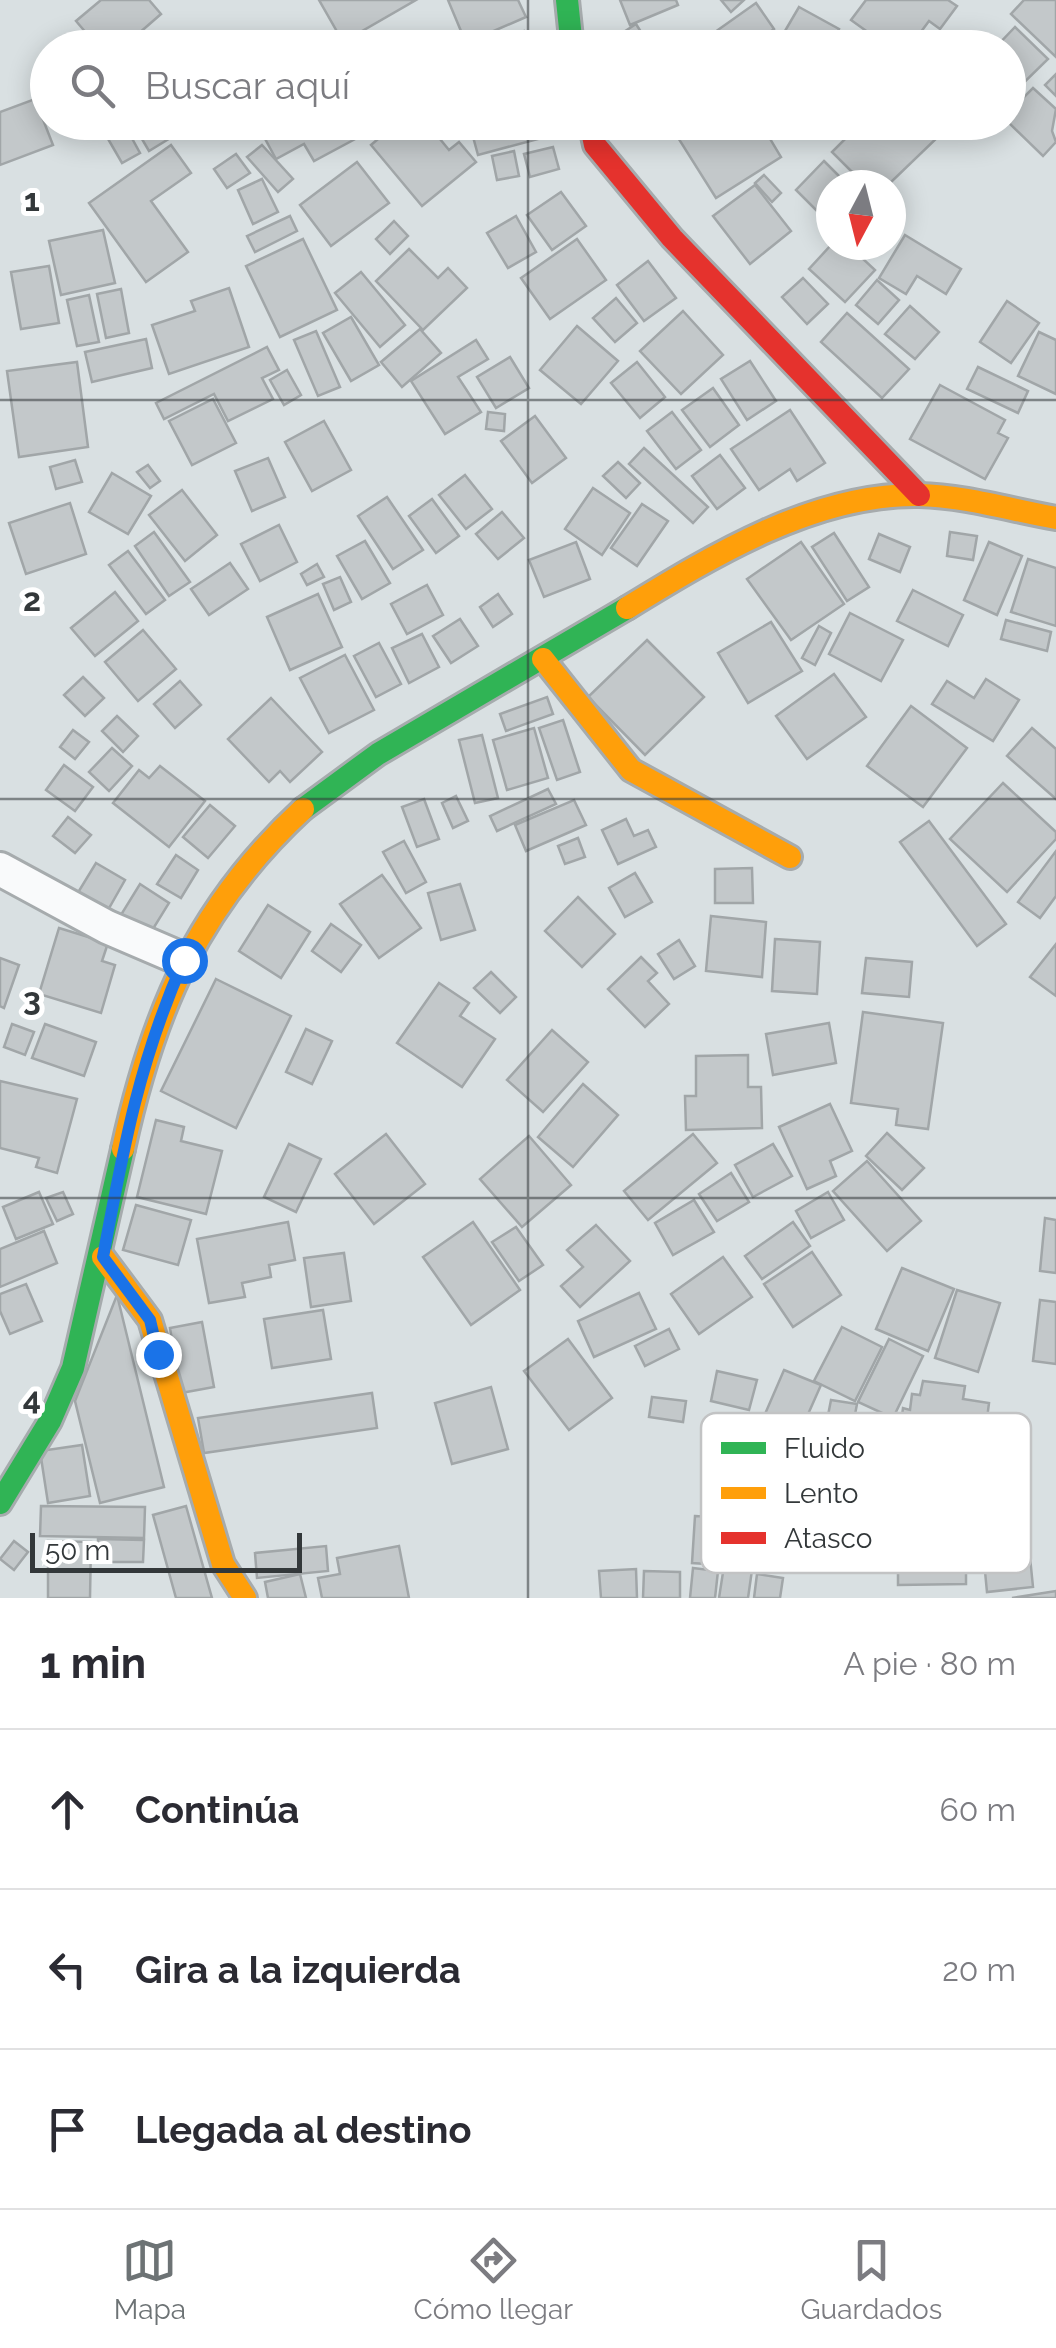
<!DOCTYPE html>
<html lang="es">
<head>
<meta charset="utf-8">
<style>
  :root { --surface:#fff; --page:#f7f7f7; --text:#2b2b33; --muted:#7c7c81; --line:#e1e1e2; --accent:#6d7375 }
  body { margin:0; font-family:Raleway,sans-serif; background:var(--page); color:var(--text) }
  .compass { position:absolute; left:816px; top:170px; width:90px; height:90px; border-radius:50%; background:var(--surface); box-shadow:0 5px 25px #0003; rotate:187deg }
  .scale { position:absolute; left:30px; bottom:25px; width:272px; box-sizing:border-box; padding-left:10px; border:5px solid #33383a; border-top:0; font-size:28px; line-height:35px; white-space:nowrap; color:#33383a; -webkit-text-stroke:8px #fff; paint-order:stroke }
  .stop { position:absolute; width:30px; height:30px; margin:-22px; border:8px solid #1a73e8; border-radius:50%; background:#fff }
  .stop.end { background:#1a73e8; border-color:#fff; box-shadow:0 2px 10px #0008 }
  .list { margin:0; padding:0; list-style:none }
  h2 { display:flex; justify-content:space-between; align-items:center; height:130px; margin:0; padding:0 40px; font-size:42px }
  h2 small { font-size:32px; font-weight:400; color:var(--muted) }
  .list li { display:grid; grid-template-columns:65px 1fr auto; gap:30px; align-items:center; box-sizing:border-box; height:160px; padding:0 40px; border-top:2px solid var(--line) }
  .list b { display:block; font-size:38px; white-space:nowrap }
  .list em { font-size:32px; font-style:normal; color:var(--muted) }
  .icon { flex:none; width:55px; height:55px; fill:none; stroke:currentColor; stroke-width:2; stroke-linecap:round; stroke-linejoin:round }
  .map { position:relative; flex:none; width:1056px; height:1598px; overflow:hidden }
  .search { position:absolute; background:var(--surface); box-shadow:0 5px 25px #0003; left:30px; right:30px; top:30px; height:110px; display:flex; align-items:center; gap:25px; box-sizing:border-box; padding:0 35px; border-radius:55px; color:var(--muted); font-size:38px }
  .sheet { height:610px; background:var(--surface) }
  nav { display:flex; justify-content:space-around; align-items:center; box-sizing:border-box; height:140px; border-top:2px solid var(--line); background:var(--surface); font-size:28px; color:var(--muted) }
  nav a { display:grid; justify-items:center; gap:5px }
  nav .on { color:var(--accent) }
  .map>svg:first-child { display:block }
  .building { fill:#c3c8ca; stroke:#a1a6a8; stroke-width:2.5 }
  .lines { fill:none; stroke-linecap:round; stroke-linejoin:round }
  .street-casing { stroke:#a6abad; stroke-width:38 }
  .fast-casing { stroke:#a6abad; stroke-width:28 }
  .slow-casing { stroke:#a6abad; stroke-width:28 }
  .jam-casing { stroke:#a6abad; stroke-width:28 }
  .street { stroke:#f9fafb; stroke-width:32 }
  .fast { stroke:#30b455; stroke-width:22 }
  .slow { stroke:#ff9f0a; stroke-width:22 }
  .jam { stroke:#e5322d; stroke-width:22 }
  .route { stroke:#1a73e8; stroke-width:12 }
  .grid { fill:none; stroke:#33383a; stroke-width:2.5; stroke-opacity:0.55 }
  .key { fill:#fff; stroke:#c2c3c4; stroke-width:2.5 }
  .key-label { font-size:28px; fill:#33383a }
  .grid-label { font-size:32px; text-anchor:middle; font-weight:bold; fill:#33383a; stroke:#fff; stroke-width:10; stroke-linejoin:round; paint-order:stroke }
</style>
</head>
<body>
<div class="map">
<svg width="1056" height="1598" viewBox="0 0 1056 1598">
  <rect width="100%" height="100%" fill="#d9e0e2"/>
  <g class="building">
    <path d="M101,0H149L161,14L122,48H99L76,21Z"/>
    <path d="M319,0H416L343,42Z"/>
    <path d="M448,0H518L526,17L466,43Z"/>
    <path d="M620,0H676L678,5L630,25Z"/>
    <path d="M721,0H744L731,12Z"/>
    <path d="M866,0H948L957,6L940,29L929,21L909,48H890L851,20Z"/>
    <path d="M1024,0H1056V57L1011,14Z"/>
    <path d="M756,3L774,29L749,48H726L715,32Z"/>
    <path d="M799,7L839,29L829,48H775Z"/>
    <path d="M636,24L651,48H609L607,43Z"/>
    <path d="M1015,27L1048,59L1008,98V48H995Z"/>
    <path d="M524,31L529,48H495L493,40Z"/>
    <path d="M1056,74V96L1045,85Z"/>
    <path d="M1033,88L1056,109L1052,131L1056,142L1043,156L1008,122V113Z"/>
    <path d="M35,99L53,145L0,165V112Z"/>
    <path d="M104,122H123L140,153L122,163L100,125Z"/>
    <path d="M132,122H175L180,132L149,151Z"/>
    <path d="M256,122H349L357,138L314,161L304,144L276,159Z"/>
    <path d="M398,122H426L449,150L459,142L476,162L422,206L371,145Z"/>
    <path d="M469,122H541L545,137L478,155Z"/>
    <path d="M673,122H760L781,157L716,198L670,125Z"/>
    <path d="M862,122H928L940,135L888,185H865L832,152Z"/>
    <path d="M171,145L191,173L151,201L188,252L146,282L89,203Z"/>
    <path d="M262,145L293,179L278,192L247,157Z"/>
    <path d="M553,147L559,169L530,177L524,154Z"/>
    <path d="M514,151L519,176L497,180L492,156Z"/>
    <path d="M236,154L250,173L227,188L214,169Z"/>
    <path d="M824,161L848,185H831V225L796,190Z"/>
    <path d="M357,162L389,203L331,246L300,205Z"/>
    <path d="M764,175L781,193L772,202L755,183Z"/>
    <path d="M262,179L278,212L253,224L238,190Z"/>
    <path d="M755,185L791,231L750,264L713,216Z"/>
    <path d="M561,192L586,226L552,250L527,215Z"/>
    <path d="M290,216L297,231L255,252L247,236Z"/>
    <path d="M516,216L536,252L508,268L487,233Z"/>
    <path d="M394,221L408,236L390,254L376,239Z"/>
    <path d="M103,230L115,283L61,295L49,241Z"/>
    <path d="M905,235L961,269L946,294L917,276L906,294L879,278Z"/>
    <path d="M303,239L337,310L280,337L246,266Z"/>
    <path d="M577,239L606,280L550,319L521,278Z"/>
    <path d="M831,245H848L875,270L845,302L809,269Z"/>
    <path d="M409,249L438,278L448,268L467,288L423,330L376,281Z"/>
    <path d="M648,261L676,298L644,321L617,285Z"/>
    <path d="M49,266L59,323L21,329L11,272Z"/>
    <path d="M361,272L405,325L380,347L335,293Z"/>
    <path d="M803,278L828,304L807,324L782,297Z"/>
    <path d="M877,280L899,300L878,324L856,305Z"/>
    <path d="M229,288L249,347L169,374L152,325L195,311L191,301Z"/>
    <path d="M121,289L129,333L106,338L97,294Z"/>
    <path d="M89,295L99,342L77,346L67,300Z"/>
    <path d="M616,298L637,323L615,342L593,318Z"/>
    <path d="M1007,301L1039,323L1011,363L980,342Z"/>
    <path d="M910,306L939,332L915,359L885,334Z"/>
    <path d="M683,311L723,355L681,394L640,351Z"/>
    <path d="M847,313L909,369L882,398L821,342Z"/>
    <path d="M351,317L379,365L351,381L323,333Z"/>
    <path d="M577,326L618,361L581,404L540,370Z"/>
    <path d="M420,329L441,353L402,387L381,362Z"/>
    <path d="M316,331L340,387L318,396L294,340Z"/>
    <path d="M1039,332L1056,340V394L1018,376Z"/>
    <path d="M146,339L152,368L92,382L85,352Z"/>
    <path d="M476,340L488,359L458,377L481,412L445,434L411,381Z"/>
    <path d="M267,347L279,370L262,378L273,399L228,421L214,394L164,419L156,403Z"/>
    <path d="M510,357L529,388L496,408L477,377Z"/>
    <path d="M750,361L776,401L747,420L721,379Z"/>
    <path d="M77,362L88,447L19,457L7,371Z"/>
    <path d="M637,362L665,397L640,418L611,383Z"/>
    <path d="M978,367L1028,391L1018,413L967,389Z"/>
    <path d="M287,370L301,395L284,405L270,380Z"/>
    <path d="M940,385L1005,420L998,433L1008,438L985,479L910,439Z"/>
    <path d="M713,388L739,425L710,447L682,410Z"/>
    <path d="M213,399L236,443L192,465L169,421Z"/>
    <path d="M790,410L825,463L797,481L790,469L759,490L731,449Z"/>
    <path d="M488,412L505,414L504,431L486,429Z"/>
    <path d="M672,412L701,450L676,469L647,431Z"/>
    <path d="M535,416L566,458L532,483L501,441Z"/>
    <path d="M324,421L351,470L312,491L285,442Z"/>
    <path d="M644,448L708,507L693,523L629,464Z"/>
    <path d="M720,455L745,488L717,509L692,476Z"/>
    <path d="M268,458L285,497L252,511L235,471Z"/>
    <path d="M75,460L82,482L56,489L50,467Z"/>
    <path d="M618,462L640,483L626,498L603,476Z"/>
    <path d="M148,465L160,481L150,488L137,472Z"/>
    <path d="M112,473L151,496L128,534L89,512Z"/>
    <path d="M465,475L492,509L466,529L439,495Z"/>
    <path d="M593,488L630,513L602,555L565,529Z"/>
    <path d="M182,490L217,535L185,561L149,515Z"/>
    <path d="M387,497L423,550L393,569L358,516Z"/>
    <path d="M432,499L459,536L436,553L409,516Z"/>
    <path d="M70,503L86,554L26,574L9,523Z"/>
    <path d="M642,504L668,521L637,566L611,548Z"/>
    <path d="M502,512L524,538L498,559L476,534Z"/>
    <path d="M279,525L297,562L260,581L241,544Z"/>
    <path d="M154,532L190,582L169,596L135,546Z"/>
    <path d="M950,532L977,536L973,560L947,556Z"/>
    <path d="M834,533L869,587L847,601L812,547Z"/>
    <path d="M879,534L910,547L900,572L869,559Z"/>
    <path d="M365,541L390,583L362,599L337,556Z"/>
    <path d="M576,542L590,579L544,597L529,560Z"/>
    <path d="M801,542L844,604L791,640L747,579Z"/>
    <path d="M989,542L1022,556L997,615L964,600Z"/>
    <path d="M128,551L165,600L146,614L109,565Z"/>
    <path d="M1028,559L1056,568V626L1011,612Z"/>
    <path d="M230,563L248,589L209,615L191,589Z"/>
    <path d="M317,564L324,577L307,585L301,574Z"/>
    <path d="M340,577L351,602L334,610L323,584Z"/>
    <path d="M427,585L443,615L407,634L391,604Z"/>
    <path d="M913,590L963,615L948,646L897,621Z"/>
    <path d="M115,592L138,621L95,656L71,628Z"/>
    <path d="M318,594L342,647L290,670L267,617Z"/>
    <path d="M498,594L512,614L493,627L480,607Z"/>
    <path d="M850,613L903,640L881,681L829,654Z"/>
    <path d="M460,619L478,646L451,663L433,636Z"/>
    <path d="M1006,620L1051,632L1047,651L1001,639Z"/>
    <path d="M771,622L802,671L748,703L718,653Z"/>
    <path d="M819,626L831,633L815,665L802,658Z"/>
    <path d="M143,630L176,669L138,701L105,662Z"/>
    <path d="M422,634L439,667L409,683L392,648Z"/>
    <path d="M647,640L704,697L645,755L588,697Z"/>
    <path d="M379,643L401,684L376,697L354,656Z"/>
    <path d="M345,655L374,710L329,733L300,678Z"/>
    <path d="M834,674L866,717L807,759L776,716Z"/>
    <path d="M83,677L104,698L85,716L64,695Z"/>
    <path d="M986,679L1019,700L993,741L932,704L947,681L974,698Z"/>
    <path d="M180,681L201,705L175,728L154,704Z"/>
    <path d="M547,697L553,714L506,731L500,714Z"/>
    <path d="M271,698L322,752L290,782L280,771L269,782L228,739Z"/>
    <path d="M911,706L967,748L923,807L867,766Z"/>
    <path d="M117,716L138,736L123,752L102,731Z"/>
    <path d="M563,720L580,772L557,780L539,728Z"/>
    <path d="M534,728L548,778L507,790L493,740Z"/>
    <path d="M1032,728L1056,749V799L1007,756Z"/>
    <path d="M73,730L89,742L75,759L60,747Z"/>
    <path d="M482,735L498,798L475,803L459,740Z"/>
    <path d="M112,748L132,766L109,791L89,772Z"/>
    <path d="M64,765L93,787L75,811L46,790Z"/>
    <path d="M160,766L205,801L169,847L113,803L139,770L149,778Z"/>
    <path d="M1003,783L1056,832V839L1007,892L950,839Z"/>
    <path d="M548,789L556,804L497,831L490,816Z"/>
    <path d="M456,796L468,821L453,828L442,803Z"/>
    <path d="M424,799L439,839L417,847L402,807Z"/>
    <path d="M574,800L586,825L526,851L515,825Z"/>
    <path d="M210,805L235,826L208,858L183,837Z"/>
    <path d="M68,817L91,835L75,853L53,836Z"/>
    <path d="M626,819L634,836L648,830L656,847L618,864L602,830Z"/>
    <path d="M929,821L1006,924L977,946L900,842Z"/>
    <path d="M578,838L585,857L565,864L558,846Z"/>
    <path d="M404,841L426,882L406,893L383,852Z"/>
    <path d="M1056,851V896L1040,918L1018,902Z"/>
    <path d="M176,855L198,870L181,898L157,884Z"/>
    <path d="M96,863L125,880L104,917L74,899Z"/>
    <path d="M752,868L753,903H715V869Z"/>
    <path d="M635,873L652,902L625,917L609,888Z"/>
    <path d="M382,875L421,928L379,958L340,904Z"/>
    <path d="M140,884L169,903L148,937L119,918Z"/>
    <path d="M460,884L475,930L441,940L428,893Z"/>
    <path d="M578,897L615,934L582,967L545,931Z"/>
    <path d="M268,905L310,932L281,978L239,951Z"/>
    <path d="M711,916L766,922L762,977L706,971Z"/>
    <path d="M331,924L361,945L341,972L312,951Z"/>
    <path d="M59,928L108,943L102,961L115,965L101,1013L39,994Z"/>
    <path d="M775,939L820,942L817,994L772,991Z"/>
    <path d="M679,940L695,966L674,979L658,954Z"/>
    <path d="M1056,944V996L1030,977Z"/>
    <path d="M641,957L657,973L648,981L669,1004L645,1027L608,989Z"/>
    <path d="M0,958L19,965L4,1008L0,1006Z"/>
    <path d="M866,958L912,962L909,997L862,993Z"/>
    <path d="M491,972L516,997L500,1013L474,988Z"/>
    <path d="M216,979L291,1016L236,1128L161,1091Z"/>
    <path d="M439,983L469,1003L460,1016L495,1039L462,1087L397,1043Z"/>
    <path d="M863,1012L943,1023L928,1129L896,1125L898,1109L851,1103Z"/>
    <path d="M829,1023L836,1063L773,1075L766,1034Z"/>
    <path d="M12,1024L34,1032L25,1055L4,1047Z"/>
    <path d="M45,1024L96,1042L84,1076L32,1058Z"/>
    <path d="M306,1029L332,1041L312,1084L286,1072Z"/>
    <path d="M552,1030L588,1062L543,1112L507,1080Z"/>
    <path d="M748,1055V1087H761L762,1128L686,1130L685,1096H696V1056Z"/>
    <path d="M0,1081L77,1099L57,1173L36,1167L39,1158L0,1148Z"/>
    <path d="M583,1084L618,1115L573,1167L538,1137Z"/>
    <path d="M830,1104L852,1151L830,1161L836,1176L807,1189L779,1127Z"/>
    <path d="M156,1120L184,1127L181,1141L222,1151L206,1214L137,1197Z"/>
    <path d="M887,1133L924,1168L902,1190L866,1156Z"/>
    <path d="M386,1134L425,1184L374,1224L335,1174Z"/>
    <path d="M693,1134L717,1163L648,1220L624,1191Z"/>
    <path d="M529,1136L571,1185L522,1227L480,1179Z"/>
    <path d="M289,1144L321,1159L296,1212L264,1197Z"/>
    <path d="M773,1144L792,1176L753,1197L735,1165Z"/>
    <path d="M867,1161L921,1221L887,1251L833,1191Z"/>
    <path d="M731,1173L749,1202L717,1221L699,1194Z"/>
    <path d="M39,1192L53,1224L16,1239L3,1207Z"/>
    <path d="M63,1192L73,1214L57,1221L46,1198Z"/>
    <path d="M828,1192L844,1220L811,1238L796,1211Z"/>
    <path d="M694,1200L714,1232L673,1255L655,1223Z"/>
    <path d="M136,1205L191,1220L178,1265L123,1250Z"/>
    <path d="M1045,1218L1056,1220V1273L1040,1271Z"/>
    <path d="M288,1222L295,1260L269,1265L271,1277L242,1283L245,1297L209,1303L197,1239Z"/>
    <path d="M473,1222L520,1290L471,1325L423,1257Z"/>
    <path d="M793,1222L810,1246L762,1279L745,1256Z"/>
    <path d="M596,1225L630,1261L580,1307L561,1286L583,1267L567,1250Z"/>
    <path d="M516,1227L543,1265L519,1281L492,1242Z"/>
    <path d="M44,1231L57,1263L0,1287V1249Z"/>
    <path d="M812,1252L841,1295L793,1327L764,1284Z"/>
    <path d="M344,1253L351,1301L311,1307L304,1258Z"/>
    <path d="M723,1257L752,1297L699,1334L671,1294Z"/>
    <path d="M902,1268L954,1289L928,1351L876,1329Z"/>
    <path d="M26,1284L42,1321L10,1334L0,1311V1294Z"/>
    <path d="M957,1290L1000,1303L978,1372L935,1358Z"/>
    <path d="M639,1293L656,1329L594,1357L578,1321Z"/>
    <path d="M117,1295L164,1487L100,1503L75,1401Z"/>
    <path d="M1040,1300L1056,1302V1364L1033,1361Z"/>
    <path d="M323,1310L331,1359L272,1368L264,1319Z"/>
    <path d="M202,1322L214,1387L181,1393L170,1328Z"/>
    <path d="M842,1327L882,1347L855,1401L814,1381Z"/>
    <path d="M669,1329L679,1349L645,1366L635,1346Z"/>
    <path d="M568,1339L612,1398L569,1430L524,1371Z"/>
    <path d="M889,1339L923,1356L893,1418L858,1402Z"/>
    <path d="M784,1370L821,1385L801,1430L765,1414Z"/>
    <path d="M717,1371L757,1380L749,1410L711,1401Z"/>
    <path d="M923,1381L965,1386L963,1399L989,1403L982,1458L910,1449L911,1439L899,1438L903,1408L910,1410L912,1394L920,1395Z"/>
    <path d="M491,1387L508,1449L452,1464L435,1403Z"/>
    <path d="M372,1393L377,1428L204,1453L198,1418Z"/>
    <path d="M652,1397L686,1401L683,1422L649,1417Z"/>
    <path d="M831,1400L857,1404L849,1446L823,1441Z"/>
    <path d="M82,1445L90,1496L48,1503L40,1451Z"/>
    <path d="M41,1506L145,1507L144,1538L40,1536Z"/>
    <path d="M186,1506L212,1598H176L153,1515Z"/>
    <path d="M695,1516L725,1518L722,1565L692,1563Z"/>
    <path d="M98,1539L144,1540L143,1562H98Z"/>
    <path d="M14,1541L28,1552L14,1570L0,1559Z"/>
    <path d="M48,1541L91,1542L90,1598H48Z"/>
    <path d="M898,1545H966V1584L898,1585Z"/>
    <path d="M326,1546L328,1571L257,1578L255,1553Z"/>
    <path d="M399,1546L409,1598H322L318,1578L340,1574L337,1558Z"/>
    <path d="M1030,1557L1033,1587L987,1592L984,1561Z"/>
    <path d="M724,1566L752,1570L748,1598H719Z"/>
    <path d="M693,1568L718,1571L715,1598H690Z"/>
    <path d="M636,1569L637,1598H601L599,1571Z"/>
    <path d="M644,1571L680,1572V1598H643Z"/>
    <path d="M300,1574L306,1598H268L265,1582Z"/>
    <path d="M757,1574L783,1578L780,1598H754Z"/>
    <path d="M1056,1591V1598H1012Z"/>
  </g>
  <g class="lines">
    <g class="street-casing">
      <path id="street" d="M0,869L107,927L184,960"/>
    </g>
    <g class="fast-casing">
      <g id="fast">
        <path d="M567,0L572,48"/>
        <path d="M303,809L378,754L627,608"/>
        <path d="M0,1503L50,1421L73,1368L123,1149"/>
      </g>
    </g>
    <g class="slow-casing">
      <g id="slow">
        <path d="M627,608C712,556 815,493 919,495C965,496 1011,510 1056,518"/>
        <path d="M543,659L631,770L790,857"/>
        <path d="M123,1149C153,1011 198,906 303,809"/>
        <path d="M103,1257L150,1320L223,1564L245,1598"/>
      </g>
    </g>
    <g class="jam-casing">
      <path id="jam" d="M590,122L595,145L672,238L919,495"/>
    </g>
    <use href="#street" class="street"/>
    <use href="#fast" class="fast"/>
    <use href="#slow" class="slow"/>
    <use href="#jam" class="jam"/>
  </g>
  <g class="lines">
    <path class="route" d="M158,1354L150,1320L103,1257C123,1150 139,1061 184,960"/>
  </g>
  <path class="grid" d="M528,0V48M528,122V1598M0,400H1056M0,799H1056M0,1198H1056"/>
  <rect x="701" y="1413" width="330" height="160" rx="15" class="key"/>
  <rect x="721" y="1442" width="45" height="12" fill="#30b455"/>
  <rect x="721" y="1487" width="45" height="12" fill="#ff9f0a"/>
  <rect x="721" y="1532" width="45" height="12" fill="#e5322d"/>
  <g class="key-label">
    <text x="784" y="1458">Fluido</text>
    <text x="784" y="1503">Lento</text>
    <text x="784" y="1548">Atasco</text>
  </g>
  <g class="grid-label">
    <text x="32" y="211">1</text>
    <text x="32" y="611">2</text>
    <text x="32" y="1010">3</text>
    <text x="32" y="1410">4</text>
  </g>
</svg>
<svg class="compass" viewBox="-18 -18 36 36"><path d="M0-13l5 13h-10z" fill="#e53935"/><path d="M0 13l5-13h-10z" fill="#7c7c81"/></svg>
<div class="scale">50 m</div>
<div class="stop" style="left:184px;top:960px"></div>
<div class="stop end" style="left:158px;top:1354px"></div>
<div class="search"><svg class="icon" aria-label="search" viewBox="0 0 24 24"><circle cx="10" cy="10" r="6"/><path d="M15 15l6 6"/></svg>Buscar aquí</div>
</div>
<section class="sheet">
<h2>1 min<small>A pie · 80 m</small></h2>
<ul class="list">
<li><svg class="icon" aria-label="ahead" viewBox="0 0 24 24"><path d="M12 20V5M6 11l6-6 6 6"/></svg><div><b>Continúa</b></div><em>60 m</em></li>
<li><svg class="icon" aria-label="left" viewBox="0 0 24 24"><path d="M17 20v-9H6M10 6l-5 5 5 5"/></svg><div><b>Gira a la izquierda</b></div><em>20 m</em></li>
<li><svg class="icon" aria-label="arrive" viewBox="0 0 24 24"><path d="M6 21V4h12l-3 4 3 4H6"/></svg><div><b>Llegada al destino</b></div></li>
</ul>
</section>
<nav>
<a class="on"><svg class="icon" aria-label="map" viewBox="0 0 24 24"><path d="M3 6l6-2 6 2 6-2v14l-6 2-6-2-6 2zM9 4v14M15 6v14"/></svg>Mapa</a>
<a><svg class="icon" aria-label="directions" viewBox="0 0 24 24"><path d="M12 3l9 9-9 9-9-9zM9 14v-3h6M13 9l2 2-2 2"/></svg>Cómo llegar</a>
<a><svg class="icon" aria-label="saved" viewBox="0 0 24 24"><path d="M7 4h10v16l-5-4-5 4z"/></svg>Guardados</a>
</nav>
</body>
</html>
